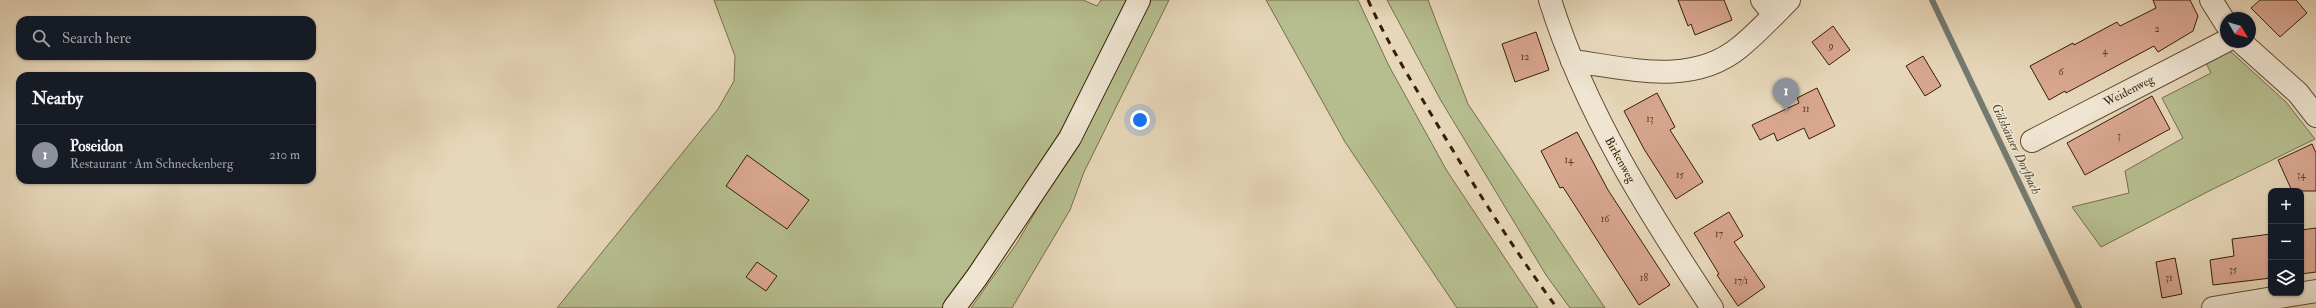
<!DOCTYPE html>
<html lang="en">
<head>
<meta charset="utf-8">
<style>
  :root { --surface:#171b24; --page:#242831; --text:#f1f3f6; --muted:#9ea1a6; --line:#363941; --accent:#8c9099 }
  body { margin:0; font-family:"IM FELL Double Pica",serif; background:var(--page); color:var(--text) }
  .controls { position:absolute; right:12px; bottom:12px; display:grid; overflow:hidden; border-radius:8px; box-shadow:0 1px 3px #0004 }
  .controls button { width:36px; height:36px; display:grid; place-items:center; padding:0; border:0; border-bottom:1px solid var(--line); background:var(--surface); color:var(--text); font:20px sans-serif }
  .compass { position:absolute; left:2220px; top:12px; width:36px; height:36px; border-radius:50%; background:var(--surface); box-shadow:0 1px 3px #0004; rotate:128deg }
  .you { position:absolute; left:1140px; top:120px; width:14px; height:14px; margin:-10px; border:3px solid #fff; border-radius:50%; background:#1a73e8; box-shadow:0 0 0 6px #1a73e833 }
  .badge { display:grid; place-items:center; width:26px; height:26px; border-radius:50%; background:var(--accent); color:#fff; font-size:13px; font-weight:700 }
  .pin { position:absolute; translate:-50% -33px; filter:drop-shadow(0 1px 2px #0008) }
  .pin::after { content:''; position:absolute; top:21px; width:14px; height:12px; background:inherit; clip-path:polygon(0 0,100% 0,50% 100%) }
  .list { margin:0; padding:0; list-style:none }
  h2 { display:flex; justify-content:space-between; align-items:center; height:52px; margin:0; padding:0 16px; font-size:17px }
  h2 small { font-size:13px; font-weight:400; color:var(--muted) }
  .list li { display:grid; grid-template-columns:26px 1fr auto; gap:12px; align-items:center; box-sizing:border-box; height:60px; padding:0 16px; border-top:1px solid var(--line) }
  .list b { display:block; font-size:15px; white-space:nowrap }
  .list p { margin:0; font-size:13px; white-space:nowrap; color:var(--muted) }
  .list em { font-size:13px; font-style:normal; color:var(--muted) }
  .icon { flex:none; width:22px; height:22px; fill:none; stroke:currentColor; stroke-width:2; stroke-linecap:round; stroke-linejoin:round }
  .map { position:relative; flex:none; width:2316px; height:308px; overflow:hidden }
  .search { position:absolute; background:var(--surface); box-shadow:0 1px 3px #0004; left:16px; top:16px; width:300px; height:44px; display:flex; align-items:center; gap:10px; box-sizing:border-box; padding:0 14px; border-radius:12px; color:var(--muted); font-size:15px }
  .panel { position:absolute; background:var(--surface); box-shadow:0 1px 3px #0004; left:16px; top:72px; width:300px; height:112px; border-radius:12px }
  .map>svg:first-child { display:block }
  .green { fill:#b6be8f; stroke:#766e49 }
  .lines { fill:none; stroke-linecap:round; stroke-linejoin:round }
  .stream { stroke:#737a71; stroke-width:6 }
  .building { fill:#d9a690; stroke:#361f03 }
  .minor-casing { stroke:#624d31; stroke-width:24 }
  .secondary-casing { stroke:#361f03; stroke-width:24 }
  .minor { stroke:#efe5d2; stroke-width:22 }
  .secondary { stroke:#efe5d2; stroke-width:22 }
  .rail { stroke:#361f03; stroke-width:3; stroke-dasharray:7 7; stroke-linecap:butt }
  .labels { text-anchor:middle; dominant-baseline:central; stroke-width:3; stroke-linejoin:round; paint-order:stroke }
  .number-label { font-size:10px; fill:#5f4126 }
  .street-label { font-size:12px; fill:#361f03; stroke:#efe5d2 }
  .water-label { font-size:13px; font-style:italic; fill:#544d3a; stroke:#efe5d2 }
</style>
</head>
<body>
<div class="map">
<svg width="2316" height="308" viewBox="0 0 2316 308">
  <rect width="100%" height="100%" fill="#e7d7ba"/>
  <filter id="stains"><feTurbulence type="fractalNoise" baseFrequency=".005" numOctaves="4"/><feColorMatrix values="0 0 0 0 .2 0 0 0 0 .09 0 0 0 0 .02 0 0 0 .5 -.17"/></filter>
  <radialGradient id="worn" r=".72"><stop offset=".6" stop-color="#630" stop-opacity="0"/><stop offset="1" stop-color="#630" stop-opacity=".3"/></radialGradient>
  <g class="green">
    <path d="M714,0H1083L1097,6L1101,0H1128L1043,165L943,308H557L718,109L734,81L735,56Z"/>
    <path d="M1150,0H1169L1084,172L1070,210L1012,308H971L1017,243L1058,173Z"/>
    <path d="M1266,0H1358L1389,66L1447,171L1538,308H1457L1345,142Z"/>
    <path d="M1387,0H1428L1468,104L1605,308H1570L1546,275L1440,99Z"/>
    <path d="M2229,50L2286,102L2315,139L2211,190L2101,247L2072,207L2129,193L2125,171L2183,138L2162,98L2211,73L2204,59Z"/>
  </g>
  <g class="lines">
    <path class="stream" d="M1932,0L2079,308"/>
  </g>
  <g class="building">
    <path d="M1678,0H1724L1732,20L1695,35L1691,24L1688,26Z"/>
    <path d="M2153,0H2190L2198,16L2193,31L2158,52L2154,46L2066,93L2065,91L2049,100L2030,66L2073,43L2074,45L2117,22L2120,26L2156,8Z"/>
    <path d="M2260,0H2296L2307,13L2280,37L2251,8Z"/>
    <path d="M1833,26L1850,50L1829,65L1812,42Z"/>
    <path d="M1536,32L1549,70L1515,82L1502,44Z"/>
    <path d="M1923,56L1941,86L1925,96L1906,66Z"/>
    <path d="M1817,88L1835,126L1809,139L1804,128L1777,141L1774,133L1760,140L1752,125L1799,103L1797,98Z"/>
    <path d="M1657,93L1675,127L1670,130L1703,182L1676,199L1644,149L1624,111Z"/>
    <path d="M2152,96L2170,129L2085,175L2067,143Z"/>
    <path d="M1577,132L1608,190L1670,285L1639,305L1563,187L1560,188L1541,151Z"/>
    <path d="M2312,144L2316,153V191H2292L2278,160Z"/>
    <path d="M747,155L809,200L787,229L726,186Z"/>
    <path d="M1729,212L1743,236L1734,242L1765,287L1738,306L1717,275L1719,274L1694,233Z"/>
    <path d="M2316,228V272L2301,274V230Z"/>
    <path d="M2271,234V278L2213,285L2210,260L2234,256L2232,239Z"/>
    <path d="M2175,258L2182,294L2162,298L2156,262Z"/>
    <path d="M757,262L777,276L766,291L746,277Z"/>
  </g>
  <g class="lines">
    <g class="minor-casing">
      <g id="minor">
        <path d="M1550,0C1585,112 1648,211 1712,308"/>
        <path d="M1762,0L1774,15"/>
        <path d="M2211,0L2226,24"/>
        <path d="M2241,42L2298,93L2316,116"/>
        <path d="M1572,61C1628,68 1692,87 1740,47C1757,33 1773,16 1789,0"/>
        <path d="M2032,141L2226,41"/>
        <path d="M2213,308L2316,291"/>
      </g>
    </g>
    <g class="secondary-casing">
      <path id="secondary" d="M954,308L977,277L1070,138L1139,0"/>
    </g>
    <use href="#minor" class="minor"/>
    <use href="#secondary" class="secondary"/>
    <path class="rail" d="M1368,0C1386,40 1409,77 1431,114C1471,181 1511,246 1557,308"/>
  </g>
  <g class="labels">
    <g class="number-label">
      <text x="2157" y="29">2</text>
      <text x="1831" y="46">9</text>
      <text x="2105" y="51">4</text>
      <text x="1525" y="57">12</text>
      <text x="2061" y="72">6</text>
      <text x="1806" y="109">11</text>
      <text x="1650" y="119">13</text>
      <text x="2119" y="136">3</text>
      <text x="1569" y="160">14</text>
      <text x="1680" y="175">15</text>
      <text x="2301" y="175">34</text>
      <text x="1605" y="219">16</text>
      <text x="1719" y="234">17</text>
      <text x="2233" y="270">35</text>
      <text x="1644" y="278">18</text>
      <text x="2169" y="278">31</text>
      <text x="1741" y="281">17/1</text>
    </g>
    <g class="street-label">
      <text transform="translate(2129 91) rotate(-27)">Weidenweg</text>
      <text transform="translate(1620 160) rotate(61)">Birkenweg</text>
    </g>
    <g class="water-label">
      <text transform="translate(2016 149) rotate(65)">Gölshäuser Dorfbach</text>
    </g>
  </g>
  <rect width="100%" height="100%" filter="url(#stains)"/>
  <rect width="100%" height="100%" fill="url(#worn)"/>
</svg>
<div class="controls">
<button>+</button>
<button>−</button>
<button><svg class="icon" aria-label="layers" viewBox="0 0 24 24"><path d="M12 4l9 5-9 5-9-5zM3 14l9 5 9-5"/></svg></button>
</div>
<svg class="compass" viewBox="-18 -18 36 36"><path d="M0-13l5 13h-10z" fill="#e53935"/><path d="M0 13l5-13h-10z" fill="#9ea1a6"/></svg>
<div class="you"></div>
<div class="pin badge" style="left:1786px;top:111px">1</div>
<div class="search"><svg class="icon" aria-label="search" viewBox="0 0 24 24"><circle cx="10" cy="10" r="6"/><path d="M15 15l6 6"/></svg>Search here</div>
<section class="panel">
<h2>Nearby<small></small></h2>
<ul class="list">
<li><span class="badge">1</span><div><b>Poseidon</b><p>Restaurant · Am Schneckenberg</p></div><em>210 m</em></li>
</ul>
</section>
</div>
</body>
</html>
